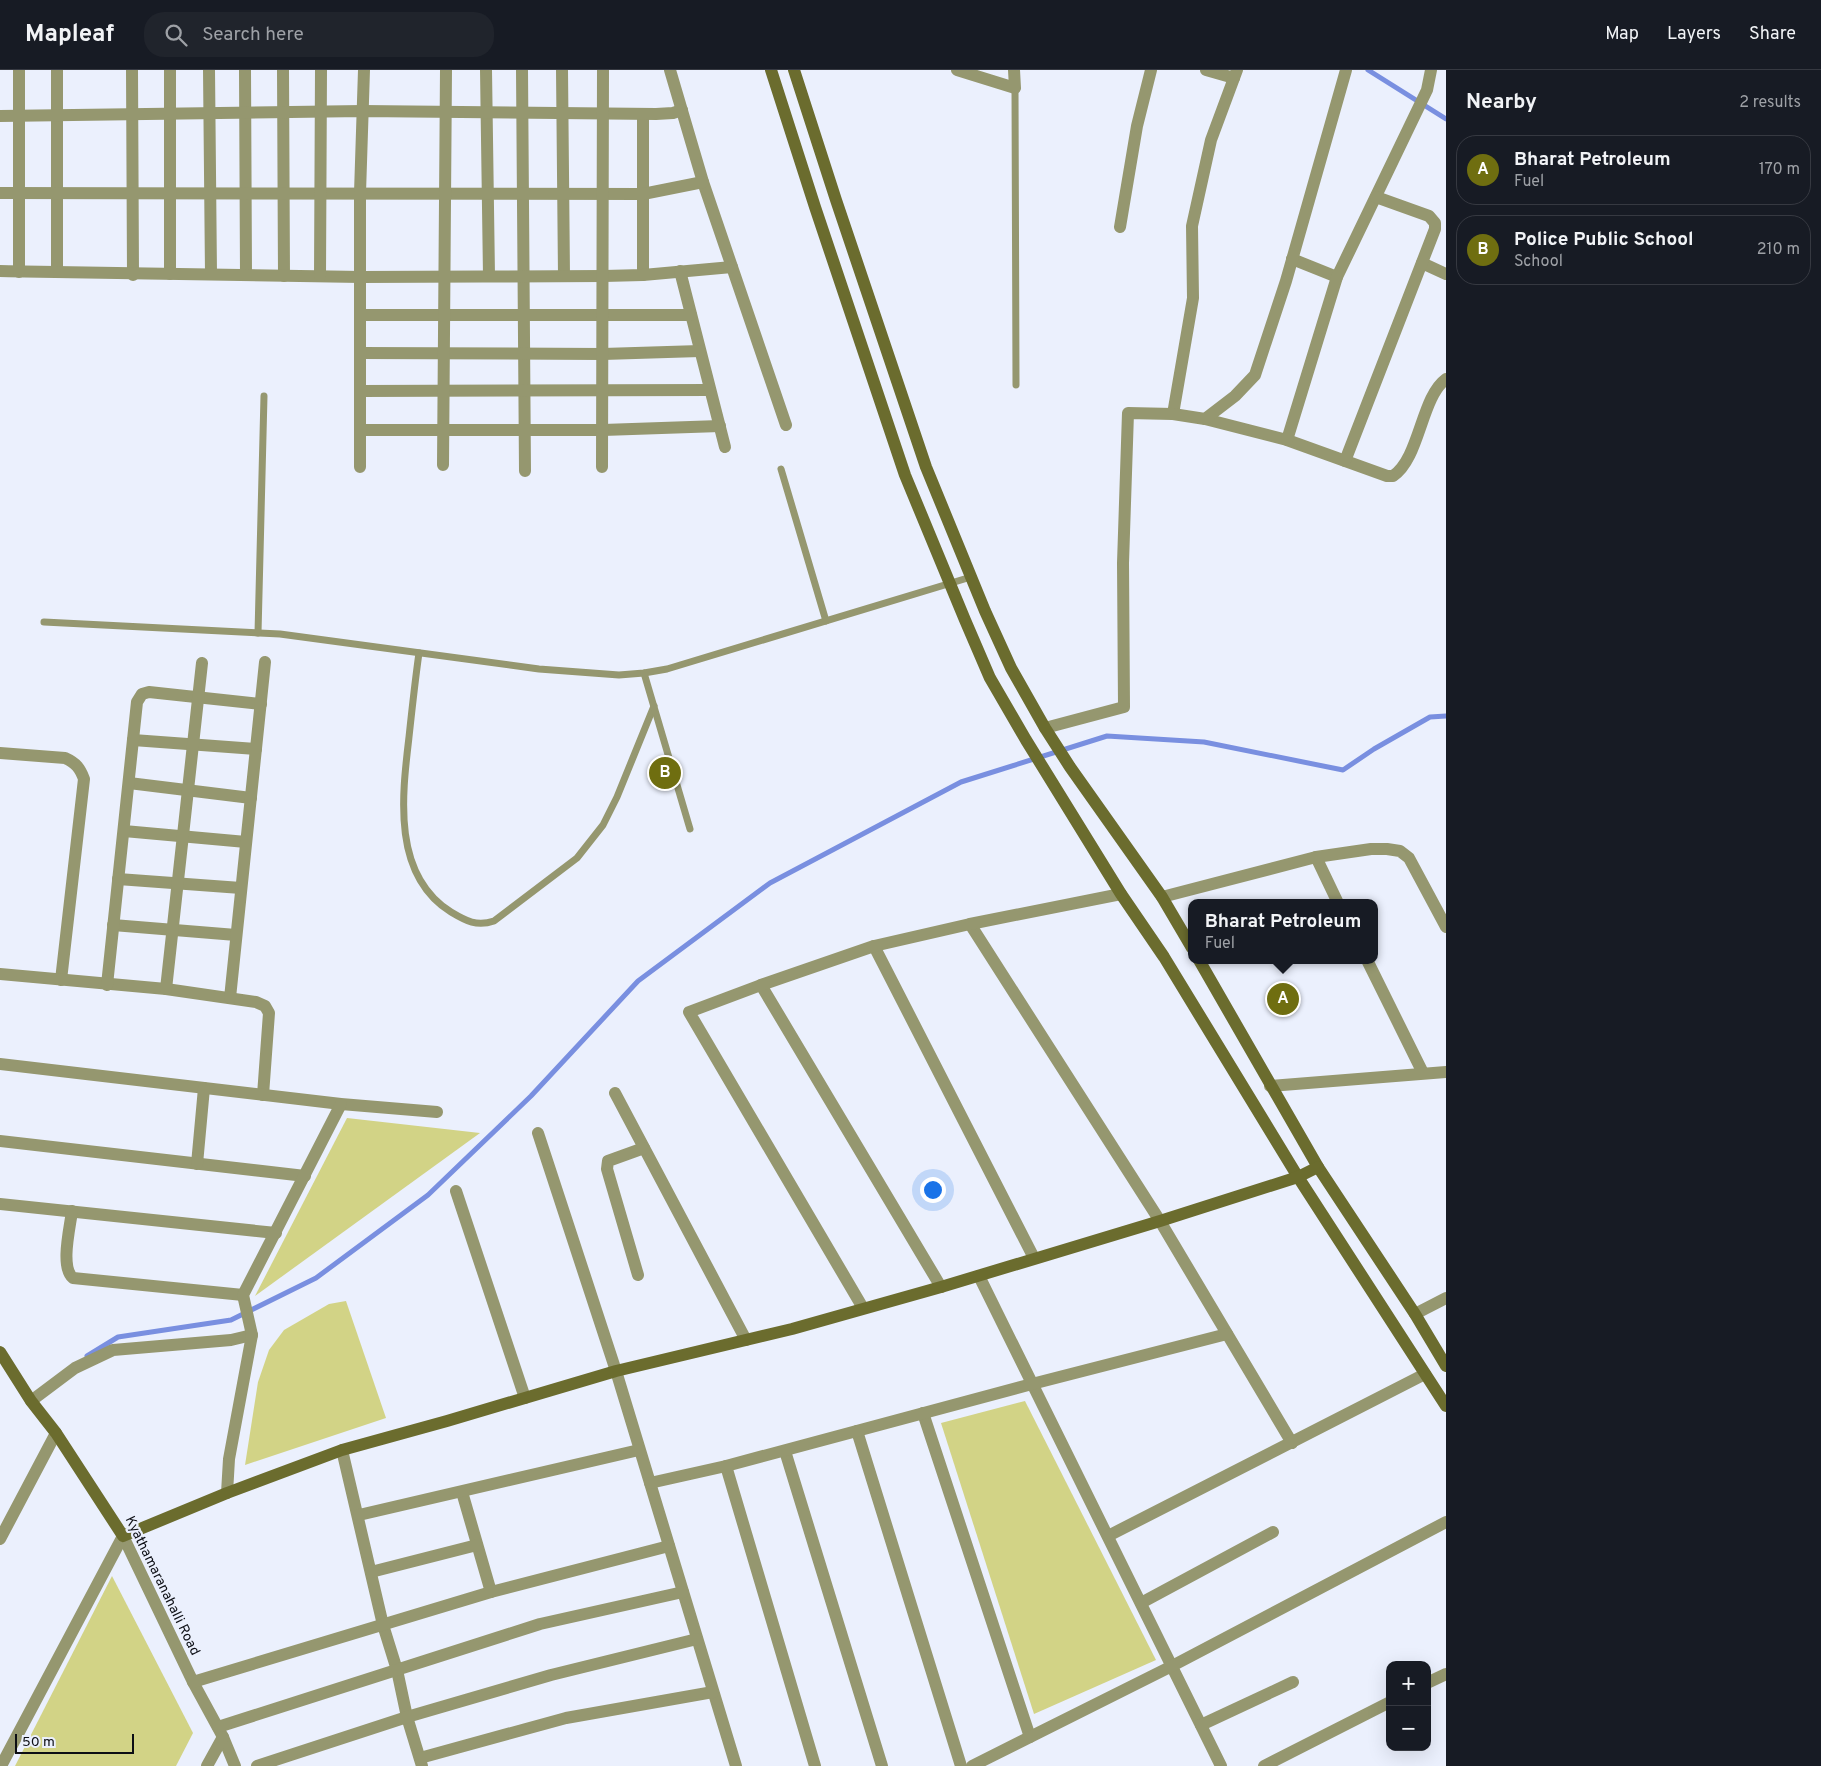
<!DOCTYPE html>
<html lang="en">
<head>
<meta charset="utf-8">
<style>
  :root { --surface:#171b24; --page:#20242c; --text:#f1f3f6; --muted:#9ea1a6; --line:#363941; --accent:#6f6e10 }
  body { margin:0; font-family:Overpass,sans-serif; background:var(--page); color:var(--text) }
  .controls { position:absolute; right:15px; bottom:15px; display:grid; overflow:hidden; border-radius:10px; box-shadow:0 5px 20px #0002 }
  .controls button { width:45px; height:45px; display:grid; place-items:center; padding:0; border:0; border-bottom:1px solid var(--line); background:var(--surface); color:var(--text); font:25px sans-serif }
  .scale { position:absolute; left:15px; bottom:12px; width:119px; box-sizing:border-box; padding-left:5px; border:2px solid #0c0e14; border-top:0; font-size:14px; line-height:18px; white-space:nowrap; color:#0c0e14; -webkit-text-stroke:4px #ebf0fd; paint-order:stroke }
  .you { position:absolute; left:932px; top:1119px; width:18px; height:18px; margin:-12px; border:4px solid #fff; border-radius:50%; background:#1a73e8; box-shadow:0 0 0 8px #1a73e833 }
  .badge { display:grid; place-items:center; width:32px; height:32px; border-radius:50%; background:var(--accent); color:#fff; font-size:16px; font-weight:700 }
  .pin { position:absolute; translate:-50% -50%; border:2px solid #fff; box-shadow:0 1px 5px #0006 }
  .popup { position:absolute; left:1188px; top:829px; width:190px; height:65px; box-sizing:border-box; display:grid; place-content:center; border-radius:10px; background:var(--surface); filter:drop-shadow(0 1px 4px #0005); font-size:16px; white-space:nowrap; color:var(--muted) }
  .popup b { font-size:19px; color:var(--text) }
  .popup::after { content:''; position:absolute; left:50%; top:100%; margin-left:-10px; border:10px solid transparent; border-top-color:var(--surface) }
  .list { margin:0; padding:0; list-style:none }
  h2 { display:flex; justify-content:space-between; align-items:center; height:65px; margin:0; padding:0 20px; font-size:21px }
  h2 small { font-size:16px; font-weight:400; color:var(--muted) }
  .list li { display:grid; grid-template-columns:32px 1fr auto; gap:15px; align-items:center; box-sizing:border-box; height:70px; margin:0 10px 10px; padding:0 10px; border:1px solid var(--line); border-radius:20px }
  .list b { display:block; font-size:19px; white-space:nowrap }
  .list p { margin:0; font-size:16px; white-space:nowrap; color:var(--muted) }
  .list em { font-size:16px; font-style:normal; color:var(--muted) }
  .icon { flex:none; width:28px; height:28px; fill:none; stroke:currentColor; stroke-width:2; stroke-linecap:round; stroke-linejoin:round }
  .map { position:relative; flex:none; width:1446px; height:1696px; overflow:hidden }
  header { display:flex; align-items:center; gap:30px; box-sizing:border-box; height:70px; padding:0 25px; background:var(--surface); border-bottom:1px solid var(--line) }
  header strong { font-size:24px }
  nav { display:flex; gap:28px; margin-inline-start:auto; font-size:18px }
  .search { width:350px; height:45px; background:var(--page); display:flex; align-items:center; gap:12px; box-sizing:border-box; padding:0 18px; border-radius:20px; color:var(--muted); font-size:19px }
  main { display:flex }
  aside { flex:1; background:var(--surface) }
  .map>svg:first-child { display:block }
  .green { fill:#d2d386 }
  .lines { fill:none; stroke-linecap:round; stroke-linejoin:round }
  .stream { stroke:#798fe0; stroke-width:5 }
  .lane { stroke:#95976f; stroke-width:7 }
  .street { stroke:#95976f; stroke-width:12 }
  .secondary { stroke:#6b6c2e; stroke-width:12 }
  .labels { text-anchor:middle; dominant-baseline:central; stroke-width:4.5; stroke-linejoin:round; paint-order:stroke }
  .street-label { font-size:14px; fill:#0c0e14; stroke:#ebf0fd }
</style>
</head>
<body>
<header>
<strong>Mapleaf</strong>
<div class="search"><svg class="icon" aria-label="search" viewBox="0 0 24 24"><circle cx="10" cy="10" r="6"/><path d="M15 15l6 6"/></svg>Search here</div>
<nav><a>Map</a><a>Layers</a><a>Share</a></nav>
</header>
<main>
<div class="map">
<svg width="1446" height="1696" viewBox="0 0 1446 1696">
  <rect width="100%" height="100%" fill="#ebf0fd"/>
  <g class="green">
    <path d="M347,1048L480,1063L255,1226Z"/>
    <path d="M346,1231L386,1348L245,1395L258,1312L269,1280L284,1260L329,1234Z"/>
    <path d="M1025,1331L1156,1590L1034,1644L941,1353Z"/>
    <path d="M112,1506L193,1663L176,1696H15Z"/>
  </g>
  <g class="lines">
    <g class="stream">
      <path d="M1368,0L1446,49"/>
      <path d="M87,1286L118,1267L231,1250L316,1208L428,1125L531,1026L638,911L770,813L961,712L1107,666L1204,672L1343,700L1374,679L1430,647L1446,646"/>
    </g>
    <g class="lane">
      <path d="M1015,18L1016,315"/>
      <path d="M781,399L826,551"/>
      <path d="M44,552L280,564L539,599L619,605L644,603L667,599L971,507"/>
      <path d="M258,563L264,326"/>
      <path d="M419,583C415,611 412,639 409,667C402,726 392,805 451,842C466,851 477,857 494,851L577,788L603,755L617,727L654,636"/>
      <path d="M644,603L690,759"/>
    </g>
    <g class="street">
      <path d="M57,0V202"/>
      <path d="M132,0L133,205"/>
      <path d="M170,0V204"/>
      <path d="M209,0L211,204"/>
      <path d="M245,0L246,205"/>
      <path d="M283,0L284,206"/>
      <path d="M486,0L489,206"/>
      <path d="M522,0L525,401"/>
      <path d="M562,0L564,206"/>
      <path d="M670,0L703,112L786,355"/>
      <path d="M957,0L1015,18L1014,0"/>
      <path d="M1206,0L1234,8"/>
      <path d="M643,44V205"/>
      <path d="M0,46L363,41L656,44L673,43L682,40"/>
      <path d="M0,123L643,124L703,112"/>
      <path d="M1120,157L1137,56L1151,0"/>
      <path d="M1292,189L1337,207"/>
      <path d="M1422,193L1446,204"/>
      <path d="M0,201C120,204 240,206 361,207C442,207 523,206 604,206L643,205L732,197"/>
      <path d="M680,201L725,377"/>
      <path d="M19,202V0"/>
      <path d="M320,206L321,0"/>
      <path d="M361,245H691"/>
      <path d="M361,283L603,284L700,281"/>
      <path d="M361,321L710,320"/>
      <path d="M1173,344L1193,228L1192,156L1211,70L1237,0"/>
      <path d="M1205,349L1287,370L1387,406H1393C1420,388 1421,327 1446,309"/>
      <path d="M361,360H603L720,356"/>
      <path d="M1287,370L1337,207L1427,20L1431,0"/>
      <path d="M1345,391L1435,159V153L1429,146L1376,127"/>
      <path d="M443,395L446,0"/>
      <path d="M360,397V123L364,0"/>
      <path d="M602,397L603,0"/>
      <path d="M1045,658L1124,637L1123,493L1128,343L1173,344L1205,349L1235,326L1255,305L1286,211L1346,0"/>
      <path d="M133,670L256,679"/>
      <path d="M0,683L65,688C76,693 80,698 84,709L61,910"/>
      <path d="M129,713L251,728"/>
      <path d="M124,761L246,772"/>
      <path d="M1316,787L1338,833"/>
      <path d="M118,809L241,818"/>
      <path d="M1162,827L1316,787L1371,779H1387L1400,781L1409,788L1446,857"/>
      <path d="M970,854L1160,1151L1292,1373"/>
      <path d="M113,855L236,865"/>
      <path d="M874,876L1034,1188"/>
      <path d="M1367,890L1423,1003"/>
      <path d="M0,904L166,919L256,932L265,936L269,943L263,1025"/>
      <path d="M107,915L137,632L142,624L149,622L261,634"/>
      <path d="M761,915L941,1217"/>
      <path d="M166,919L202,593"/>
      <path d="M230,928L265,592"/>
      <path d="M0,994L341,1034L437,1042"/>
      <path d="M1270,1016L1446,1002"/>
      <path d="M615,1023L746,1270"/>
      <path d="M538,1063L616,1301L736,1696"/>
      <path d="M0,1071L305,1106"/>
      <path d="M197,1094L204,1018"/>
      <path d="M456,1121L525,1328"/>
      <path d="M0,1134L276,1163"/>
      <path d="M72,1141C70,1158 60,1197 73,1208L243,1225"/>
      <path d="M638,1205L607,1099L608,1091L644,1078"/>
      <path d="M979,1206L1221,1696"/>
      <path d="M863,1238L689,942L761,915L874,876L970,854L1121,824"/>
      <path d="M1415,1244L1446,1228"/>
      <path d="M31,1331L75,1298L113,1280L231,1270L252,1265"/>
      <path d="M923,1343L1030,1667"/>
      <path d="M857,1361L961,1696"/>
      <path d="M342,1380L383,1555L397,1600L407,1647L422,1696"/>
      <path d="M785,1381L882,1696"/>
      <path d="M726,1396L815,1696"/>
      <path d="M650,1413L726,1396L1032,1314L1227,1264"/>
      <path d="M462,1422L491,1522"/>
      <path d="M227,1423L229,1389L252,1265L243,1225L341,1034"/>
      <path d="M359,1445L639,1380"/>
      <path d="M123,1466L193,1612L223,1667L235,1696"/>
      <path d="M1108,1466L1425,1304"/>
      <path d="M0,1469L56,1363"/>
      <path d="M371,1502L477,1475"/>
      <path d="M1141,1533L1273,1462"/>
      <path d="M193,1612L491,1522L669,1476"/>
      <path d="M1427,1613L1446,1604"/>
      <path d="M1201,1655L1293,1612"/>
      <path d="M218,1657L540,1554L683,1522"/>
      <path d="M420,1688L566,1648L713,1622"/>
      <path d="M1,1696L123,1466"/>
      <path d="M207,1696L223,1667"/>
      <path d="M257,1696L407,1647L551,1605L697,1569"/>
      <path d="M972,1696L1172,1596L1446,1452"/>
      <path d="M1264,1696L1390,1632"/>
    </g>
    <g class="secondary">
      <path d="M771,0L815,137L905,405L965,550L990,608L1026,670L1121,824L1164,887L1298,1107L1446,1336"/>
      <path d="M794,0L836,130L926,397L985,541L1011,598L1045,658L1070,697L1162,827L1192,878"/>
      <path d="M1199,890L1318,1097L1415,1244L1446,1296"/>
      <path d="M0,1282L31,1331L56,1363L123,1466L227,1423L342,1380L447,1351L616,1301L792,1259L941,1217L1160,1151L1298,1107L1318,1097"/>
    </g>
  </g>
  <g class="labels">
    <g class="street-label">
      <text transform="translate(162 1516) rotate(64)">Kyathamaranahalli Road</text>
    </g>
  </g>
</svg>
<div class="controls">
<button>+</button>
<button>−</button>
</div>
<div class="scale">50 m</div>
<div class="you"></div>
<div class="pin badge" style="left:1283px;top:929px">A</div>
<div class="popup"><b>Bharat Petroleum</b>Fuel</div>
<div class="pin badge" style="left:665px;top:703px">B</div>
</div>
<aside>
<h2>Nearby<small>2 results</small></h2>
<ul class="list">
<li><span class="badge">A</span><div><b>Bharat Petroleum</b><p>Fuel</p></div><em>170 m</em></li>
<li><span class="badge">B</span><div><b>Police Public School</b><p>School</p></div><em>210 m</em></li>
</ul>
</aside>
</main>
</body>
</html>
